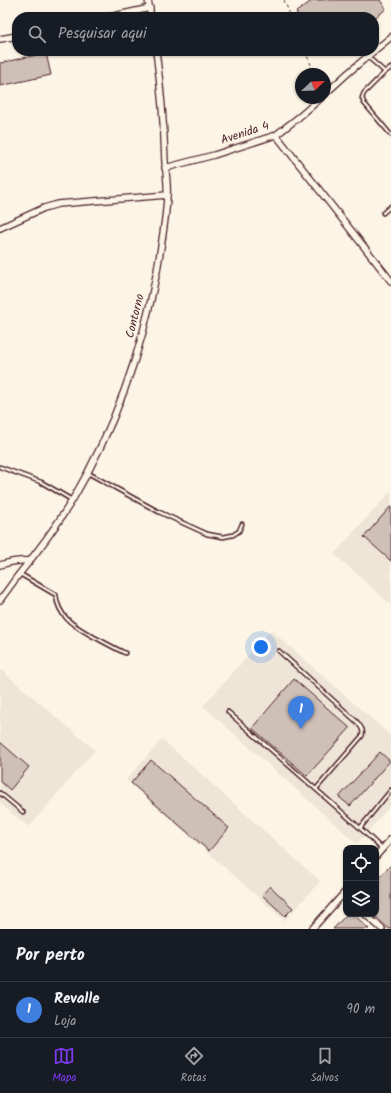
<!DOCTYPE html>
<html lang="pt">
<head>
<meta charset="utf-8">
<style>
  :root { --surface:#171b24; --page:#20242c; --text:#f1f3f6; --muted:#9ea1a6; --line:#363941; --accent:#7c3aed }
  body { margin:0; font-family:Kalam,sans-serif; background:var(--page); color:var(--text) }
  .controls { position:absolute; right:12px; bottom:12px; display:grid; overflow:hidden; border-radius:8px; box-shadow:0 1px 3px #0004 }
  .controls button { width:36px; height:36px; display:grid; place-items:center; padding:0; border:0; border-bottom:1px solid var(--line); background:var(--surface); color:var(--text); font:20px sans-serif }
  .compass { position:absolute; left:295px; top:68px; width:36px; height:36px; border-radius:50%; background:var(--surface); box-shadow:0 1px 3px #0004; rotate:67deg }
  .you { position:absolute; left:261px; top:647px; width:14px; height:14px; margin:-10px; border:3px solid #fff; border-radius:50%; background:#1a73e8; box-shadow:0 0 0 6px #1a73e833 }
  .badge { display:grid; place-items:center; width:26px; height:26px; border-radius:50%; background:var(--accent); color:#fff; font-size:13px; font-weight:700 }
  .pin { position:absolute; translate:-50% -33px; filter:drop-shadow(0 1px 2px #0008) }
  .pin::after { content:''; position:absolute; top:21px; width:14px; height:12px; background:inherit; clip-path:polygon(0 0,100% 0,50% 100%) }
  .list { margin:0; padding:0; list-style:none }
  h2 { display:flex; justify-content:space-between; align-items:center; height:52px; margin:0; padding:0 16px; font-size:17px }
  h2 small { font-size:13px; font-weight:400; color:var(--muted) }
  .list li { display:grid; grid-template-columns:26px 1fr auto; gap:12px; align-items:center; box-sizing:border-box; height:56px; padding:0 16px; border-top:1px solid var(--line) }
  .list b { display:block; font-size:15px; white-space:nowrap }
  .list p { margin:0; font-size:13px; white-space:nowrap; color:var(--muted) }
  .list em { font-size:13px; font-style:normal; color:var(--muted) }
  .icon { flex:none; width:22px; height:22px; fill:none; stroke:currentColor; stroke-width:2; stroke-linecap:round; stroke-linejoin:round }
  .map { position:relative; flex:none; width:391px; height:929px; overflow:hidden }
  .search { position:absolute; background:var(--surface); box-shadow:0 1px 3px #0004; left:12px; right:12px; top:12px; height:44px; display:flex; align-items:center; gap:10px; box-sizing:border-box; padding:0 14px; border-radius:16px; color:var(--muted); font-size:15px }
  .sheet { height:108px; background:var(--surface) }
  nav { display:flex; justify-content:space-around; align-items:center; box-sizing:border-box; height:56px; border-top:1px solid var(--line); background:var(--surface); font-size:11px; color:var(--muted) }
  nav a { display:grid; justify-items:center; gap:2px }
  nav .on { color:var(--accent) }
  .map>svg:first-child { display:block }
  .built { fill:#eee5d7 }
  .building { fill:#cfc0b7; stroke:#4a1f2b }
  .lines { fill:none; stroke-linecap:round; stroke-linejoin:round }
  .service-casing { stroke:#4a1f2b; stroke-width:5.5 }
  .minor-casing { stroke:#4a1f2b; stroke-width:8 }
  .path { stroke:#4a1f2b; stroke-width:1; stroke-dasharray:3 3; stroke-linecap:butt }
  .service { stroke:#fcf5e5; stroke-width:2.5 }
  .minor { stroke:#fcf5e5; stroke-width:5.5 }
  .labels { text-anchor:middle; dominant-baseline:central; stroke-width:3; stroke-linejoin:round; paint-order:stroke }
  .street-label { font-size:12px; fill:#4a1f2b; stroke:#fcf5e5 }
</style>
</head>
<body>
<div class="map">
<svg width="391" height="929" viewBox="0 0 391 929">
  <rect width="100%" height="100%" fill="#fcf5e5"/>
  <filter id="ink" filterUnits="userSpaceOnUse"><feTurbulence type="fractalNoise" baseFrequency=".025" numOctaves="2"/><feDisplacementMap in="SourceGraphic" scale="8" xChannelSelector="R" yChannelSelector="G"/><feConvolveMatrix kernelMatrix="1 2 1 2 8 2 1 2 1" color-interpolation-filters="sRGB"/></filter>
  <g filter="url(#ink)">
    <g class="built">
      <path d="M391,491V605L334,554Z"/>
      <path d="M271,630L391,736V805L357,844L203,706Z"/>
      <path d="M0,669L95,750L29,827L0,804Z"/>
      <path d="M162,739L320,881L285,921L126,780Z"/>
    </g>
    <g class="building">
      <path d="M313,0H380L386,9L376,17H299L296,12Z"/>
      <path d="M46,53L51,75L0,86V63Z"/>
      <path d="M391,506V561L364,537Z"/>
      <path d="M294,679L350,728L307,776L252,728Z"/>
      <path d="M0,742L29,767L10,790L0,781Z"/>
      <path d="M380,752L390,761L350,806L339,797Z"/>
      <path d="M151,760L229,828L209,851L131,783Z"/>
      <path d="M391,865V929H389L376,917V881Z"/>
      <path d="M270,886L293,908L285,916L262,895Z"/>
      <path d="M347,914H353L369,929H333Z"/>
    </g>
    <g class="lines">
      <g class="service-casing">
        <g id="service">
          <path d="M368,57L385,72L391,68"/>
          <path d="M385,72L364,93L362,98L364,103L391,135"/>
          <path d="M383,213L391,206"/>
          <path d="M0,467L41,482L72,500"/>
          <path d="M88,473L159,512L207,534L223,537L233,535L239,531L242,524"/>
          <path d="M20,574L56,595C58,618 76,627 94,637C104,642 114,648 125,653"/>
          <path d="M279,651L357,722C361,727 364,730 362,736L316,789"/>
          <path d="M228,712L360,828L382,849"/>
          <path d="M0,793L23,812"/>
          <path d="M360,828L391,790"/>
        </g>
      </g>
      <g class="minor-casing">
        <g id="minor">
          <path d="M148,0L151,17"/>
          <path d="M109,17L150,8"/>
          <path d="M0,39L17,36"/>
          <path d="M374,51L391,37"/>
          <path d="M325,94L348,73L374,51"/>
          <path d="M276,135L391,281"/>
          <path d="M165,168L214,155L276,135L299,117L321,98"/>
          <path d="M0,228L44,208L58,204L167,195"/>
          <path d="M0,565C10,562 19,560 30,561"/>
          <path d="M0,600C7,591 13,582 20,573C39,550 57,525 73,499C114,429 142,351 157,271C161,246 166,221 167,196C168,185 166,173 165,162C164,125 161,88 156,51"/>
          <path d="M376,856L391,839"/>
          <path d="M365,914L382,929"/>
          <path d="M312,929L346,891"/>
        </g>
      </g>
      <g class="path">
        <path d="M284,0L291,17"/>
        <path d="M305,51L315,74"/>
      </g>
      <use href="#service" class="service"/>
      <use href="#minor" class="minor"/>
    </g>
  </g>
  <g class="labels">
    <g class="street-label">
      <text transform="translate(245 133) rotate(-18)">Avenida 4</text>
      <text transform="translate(135 316) rotate(-76)">Contorno</text>
    </g>
  </g>
</svg>
<div class="controls">
<button><svg class="icon" aria-label="locate" viewBox="0 0 24 24"><circle cx="12" cy="12" r="6"/><path d="M12 2v4M12 18v4M2 12h4M18 12h4"/></svg></button>
<button><svg class="icon" aria-label="layers" viewBox="0 0 24 24"><path d="M12 4l9 5-9 5-9-5zM3 14l9 5 9-5"/></svg></button>
</div>
<svg class="compass" viewBox="-18 -18 36 36"><path d="M0-13l5 13h-10z" fill="#e53935"/><path d="M0 13l5-13h-10z" fill="#9ea1a6"/></svg>
<div class="you"></div>
<div class="pin badge" style="left:301px;top:729px;background:#3f7fe0">1</div>
<div class="search"><svg class="icon" aria-label="search" viewBox="0 0 24 24"><circle cx="10" cy="10" r="6"/><path d="M15 15l6 6"/></svg>Pesquisar aqui</div>
</div>
<section class="sheet">
<h2>Por perto<small></small></h2>
<ul class="list">
<li><span class="badge" style="background:#3f7fe0">1</span><div><b>Revalle</b><p>Loja</p></div><em>90 m</em></li>
</ul>
</section>
<nav>
<a class="on"><svg class="icon" aria-label="map" viewBox="0 0 24 24"><path d="M3 6l6-2 6 2 6-2v14l-6 2-6-2-6 2zM9 4v14M15 6v14"/></svg>Mapa</a>
<a><svg class="icon" aria-label="directions" viewBox="0 0 24 24"><path d="M12 3l9 9-9 9-9-9zM9 14v-3h6M13 9l2 2-2 2"/></svg>Rotas</a>
<a><svg class="icon" aria-label="saved" viewBox="0 0 24 24"><path d="M7 4h10v16l-5-4-5 4z"/></svg>Salvos</a>
</nav>
</body>
</html>
